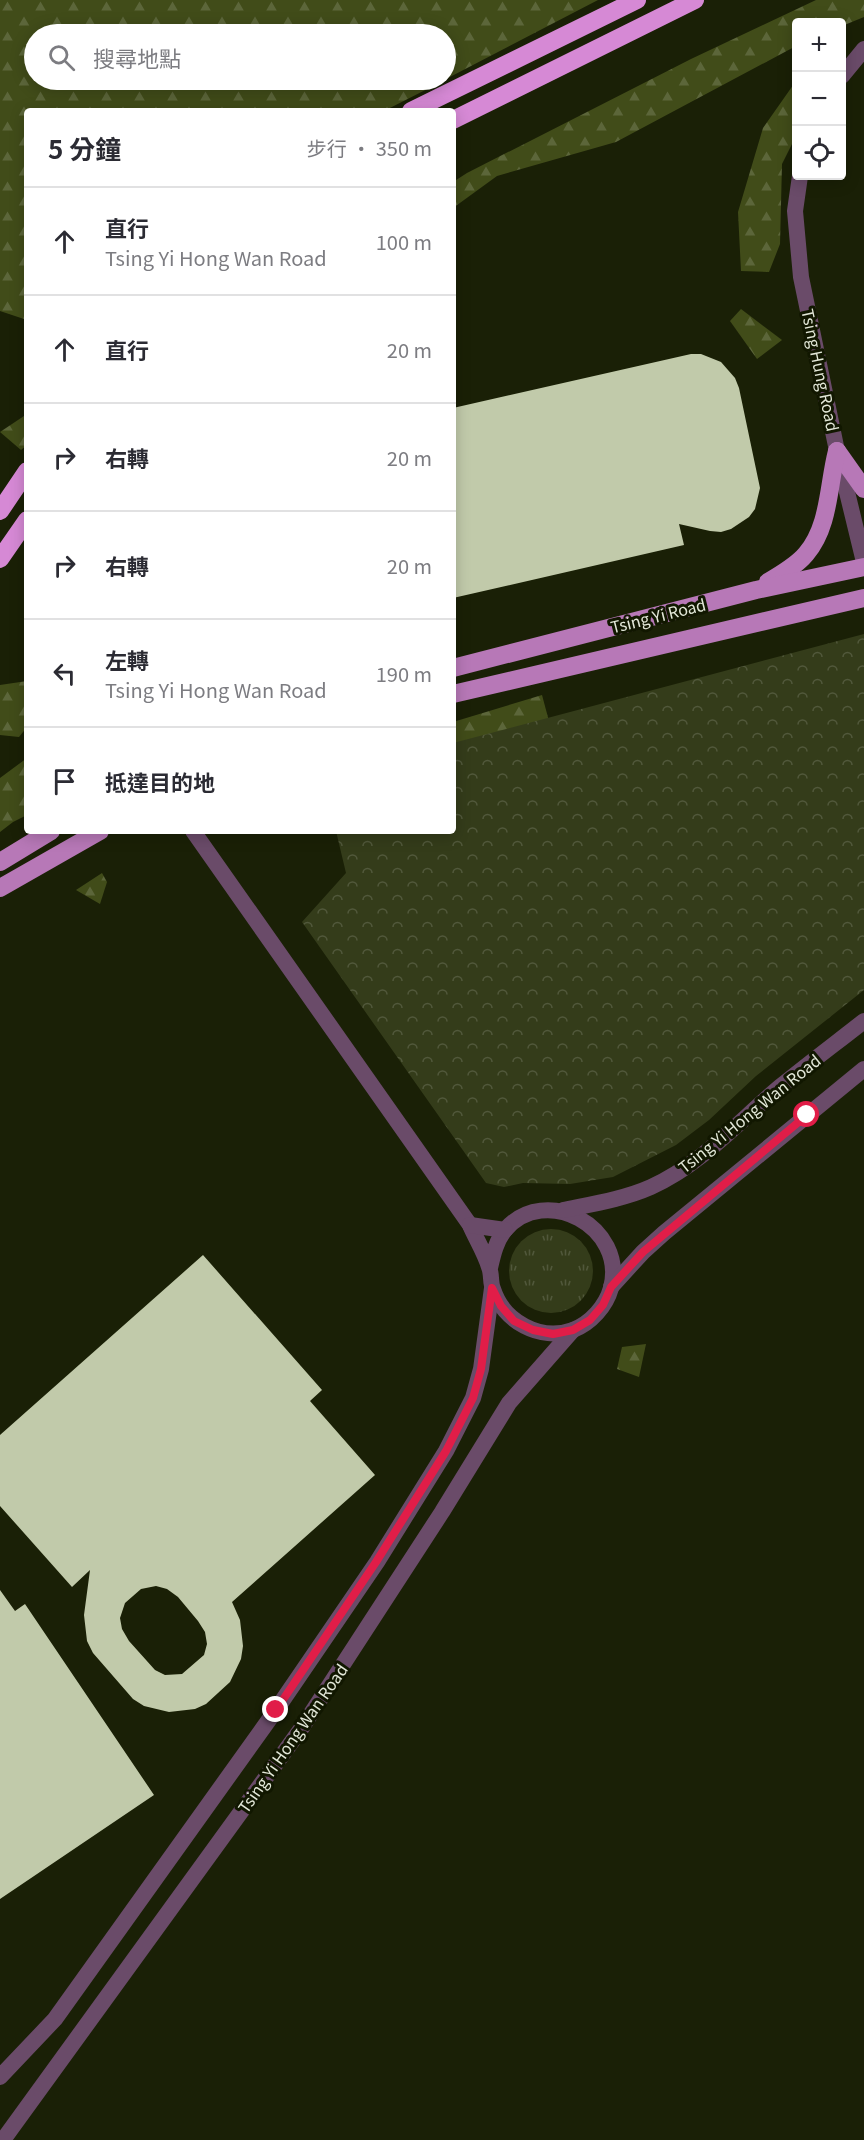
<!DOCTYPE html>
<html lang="zh-TW">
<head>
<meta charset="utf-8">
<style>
  :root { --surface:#fff; --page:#f7f7f7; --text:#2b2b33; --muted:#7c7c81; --line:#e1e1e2 }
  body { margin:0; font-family:Georgia,"Noto Sans TC",serif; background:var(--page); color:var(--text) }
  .controls { position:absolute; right:18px; top:18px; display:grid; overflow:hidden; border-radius:6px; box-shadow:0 3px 15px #0003 }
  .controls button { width:54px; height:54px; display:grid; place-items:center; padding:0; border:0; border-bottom:2px solid var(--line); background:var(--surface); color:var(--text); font:30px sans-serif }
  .stop { position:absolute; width:18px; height:18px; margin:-14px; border:4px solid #e11d48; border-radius:50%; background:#fff }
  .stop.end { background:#e11d48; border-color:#fff; box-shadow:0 2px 6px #0008 }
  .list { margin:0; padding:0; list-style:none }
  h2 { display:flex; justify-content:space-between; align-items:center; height:78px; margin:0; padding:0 24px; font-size:26px }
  h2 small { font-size:20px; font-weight:400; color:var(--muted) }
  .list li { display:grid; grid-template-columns:39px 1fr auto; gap:18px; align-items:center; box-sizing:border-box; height:108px; padding:0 24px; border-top:2px solid var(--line) }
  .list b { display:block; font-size:22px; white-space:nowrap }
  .list p { margin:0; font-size:20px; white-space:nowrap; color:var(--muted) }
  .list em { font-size:20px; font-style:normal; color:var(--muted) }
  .icon { flex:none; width:33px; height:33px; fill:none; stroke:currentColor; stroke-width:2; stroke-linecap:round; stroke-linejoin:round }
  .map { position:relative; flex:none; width:864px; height:2140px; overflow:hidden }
  .search { position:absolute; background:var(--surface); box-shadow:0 3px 15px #0003; left:24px; top:24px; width:432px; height:66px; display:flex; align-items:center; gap:15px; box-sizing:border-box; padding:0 21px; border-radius:33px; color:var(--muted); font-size:22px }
  .panel { position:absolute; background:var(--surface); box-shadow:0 3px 15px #0003; left:24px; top:108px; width:432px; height:726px; border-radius:6px }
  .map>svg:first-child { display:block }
  .grass { fill:url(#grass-tufts) }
  .forest { fill:url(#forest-firs) }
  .park { fill:url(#park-crowns) }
  .building { fill:#c1caaa; fill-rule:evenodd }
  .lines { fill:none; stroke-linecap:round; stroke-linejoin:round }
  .minor { stroke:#6a4b69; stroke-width:16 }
  .major { stroke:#b778b7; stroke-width:18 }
  .highway { stroke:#d689d5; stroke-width:18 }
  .route { stroke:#e11d48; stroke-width:8 }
  .labels { text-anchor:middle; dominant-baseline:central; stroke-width:6; stroke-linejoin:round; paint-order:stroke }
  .street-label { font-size:16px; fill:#e3e8d8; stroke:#111700 }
</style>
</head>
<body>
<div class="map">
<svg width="864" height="2140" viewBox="0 0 864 2140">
  <defs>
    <pattern id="grass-tufts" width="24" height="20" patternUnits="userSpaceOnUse" patternTransform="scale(1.5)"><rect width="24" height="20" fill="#343c1a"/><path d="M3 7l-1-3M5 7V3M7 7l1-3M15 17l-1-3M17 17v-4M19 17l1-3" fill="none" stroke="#51583b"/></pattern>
    <pattern id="forest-firs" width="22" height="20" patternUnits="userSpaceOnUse" patternTransform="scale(1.5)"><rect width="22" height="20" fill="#414c19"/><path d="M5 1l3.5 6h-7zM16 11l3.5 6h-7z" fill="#5c663a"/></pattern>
    <pattern id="park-crowns" width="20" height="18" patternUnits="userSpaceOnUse" patternTransform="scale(1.5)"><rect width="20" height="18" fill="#343c1a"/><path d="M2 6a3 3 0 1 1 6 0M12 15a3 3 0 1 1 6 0" fill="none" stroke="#51583b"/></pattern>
  </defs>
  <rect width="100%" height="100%" fill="#1a2006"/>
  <circle class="grass" cx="551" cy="1271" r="42"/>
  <g class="forest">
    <path d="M0,0H598L446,79V34H34V80H445L384,111H27V320L0,311Z"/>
    <path d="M816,0H864V17L842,26V22H796V46L616,142L497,176L453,208V182L467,173L691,59Z"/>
    <path d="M796,81V136L782,164L780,244L769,272L741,271L738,212L763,128Z"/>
    <path d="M741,309L782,340L757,359L730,321Z"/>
    <path d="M24,416L27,422V445L21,450L0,432Z"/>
    <path d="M27,681V727L19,737L0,735V685Z"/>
    <path d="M542,695L550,725L453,757V722Z"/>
    <path d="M27,758V815L13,822L0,832V778Z"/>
    <path d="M102,873L107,882L100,904L76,890Z"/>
    <path d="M646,1344L639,1377L617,1369L622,1347Z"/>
  </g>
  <path class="park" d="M864,634V990L756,1076L709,1120L676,1145L613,1177L570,1184L523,1183L504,1187L486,1183L302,922L346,873L336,831H453V743Z"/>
  <g class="building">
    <path d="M691,354H701L721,362L735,378L739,388L760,488L755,509L749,517L731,529L721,532L710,531L679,524L684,545L453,598V408Z"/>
    <path d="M203,1255L322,1390L310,1401L375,1475L232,1602L240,1620L243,1646L241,1659L230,1682L206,1704L195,1709L169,1712L144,1706L133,1699L93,1653L87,1641L84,1615L90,1570L72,1587L0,1506V1435ZM156,1586L167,1589L178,1597L198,1621L205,1632L207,1644L204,1655L182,1674L165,1675L155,1670L129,1641L122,1629L120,1618L125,1603L141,1589Z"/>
    <path d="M0,1590L15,1611L25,1604L154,1795L0,1899Z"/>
  </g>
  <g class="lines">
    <g class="minor">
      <path d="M842,76L864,49"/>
      <path d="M800,176L795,211L801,277L837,451L864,562"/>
      <path d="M193,831L470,1225C476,1239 485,1253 489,1267C492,1274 490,1282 493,1289C503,1321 540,1342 573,1330C591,1323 606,1306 611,1288C627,1227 545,1183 505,1230C496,1241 493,1255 490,1268"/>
      <path d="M563,1210C592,1204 624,1199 651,1187C702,1164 739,1121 781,1086C808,1064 836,1043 864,1021"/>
      <path d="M470,1225L505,1230"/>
      <path d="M611,1287L643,1252L664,1233L864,1069"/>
      <path d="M0,2077L55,2019L276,1710L377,1562L446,1451L473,1398L481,1369L492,1288"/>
      <path d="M3,2140L301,1729L442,1512L509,1403L573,1330"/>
    </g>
    <g class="major">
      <path d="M837,451L864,489"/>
      <path d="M768,582C781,574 796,566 806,554C830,526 828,485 837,451"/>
      <path d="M453,668L756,590L864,567"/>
      <path d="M453,694L864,598"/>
      <path d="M0,862L51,831"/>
      <path d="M0,888L100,831"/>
    </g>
    <g class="highway">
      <path d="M411,111L637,0"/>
      <path d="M453,120L695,0"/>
      <path d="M0,511L27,471"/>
      <path d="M0,559L27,520"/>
    </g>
  </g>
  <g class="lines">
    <path class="route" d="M276,1710L376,1562L446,1451L473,1398L481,1369L492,1288L501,1306L514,1321L533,1330L553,1334L573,1330L590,1320L603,1305L611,1287L643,1252L807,1115"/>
  </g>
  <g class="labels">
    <g class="street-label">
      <text transform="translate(821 370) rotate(78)">Tsing Hung Road</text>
      <text transform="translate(658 615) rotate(-14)">Tsing Yi Road</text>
      <text transform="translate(749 1113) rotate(-39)">Tsing Yi Hong Wan Road</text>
      <text transform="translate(292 1738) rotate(-55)">Tsing Yi Hong Wan Road</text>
    </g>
  </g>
</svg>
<div class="controls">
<button>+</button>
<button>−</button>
<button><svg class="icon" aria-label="locate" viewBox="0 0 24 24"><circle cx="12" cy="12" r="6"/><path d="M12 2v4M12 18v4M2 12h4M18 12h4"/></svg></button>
</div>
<div class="stop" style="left:807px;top:1115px"></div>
<div class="stop end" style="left:276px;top:1710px"></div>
<div class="search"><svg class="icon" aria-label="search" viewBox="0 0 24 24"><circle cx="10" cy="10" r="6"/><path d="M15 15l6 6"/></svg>搜尋地點</div>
<section class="panel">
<h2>5 分鐘<small>步行 · 350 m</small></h2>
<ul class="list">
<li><svg class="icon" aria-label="ahead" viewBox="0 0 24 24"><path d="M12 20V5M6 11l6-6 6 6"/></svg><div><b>直行</b><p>Tsing Yi Hong Wan Road</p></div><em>100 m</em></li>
<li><svg class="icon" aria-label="ahead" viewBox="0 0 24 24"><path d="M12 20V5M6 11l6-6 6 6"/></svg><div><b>直行</b></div><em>20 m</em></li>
<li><svg class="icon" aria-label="right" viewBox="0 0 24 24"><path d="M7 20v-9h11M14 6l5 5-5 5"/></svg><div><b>右轉</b></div><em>20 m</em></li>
<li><svg class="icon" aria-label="right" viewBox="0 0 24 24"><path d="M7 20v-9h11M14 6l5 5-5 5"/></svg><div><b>右轉</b></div><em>20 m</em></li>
<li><svg class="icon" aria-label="left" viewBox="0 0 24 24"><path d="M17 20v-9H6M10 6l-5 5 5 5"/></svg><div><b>左轉</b><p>Tsing Yi Hong Wan Road</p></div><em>190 m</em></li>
<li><svg class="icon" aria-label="arrive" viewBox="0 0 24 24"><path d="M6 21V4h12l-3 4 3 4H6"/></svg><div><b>抵達目的地</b></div></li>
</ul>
</section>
</div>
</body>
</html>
